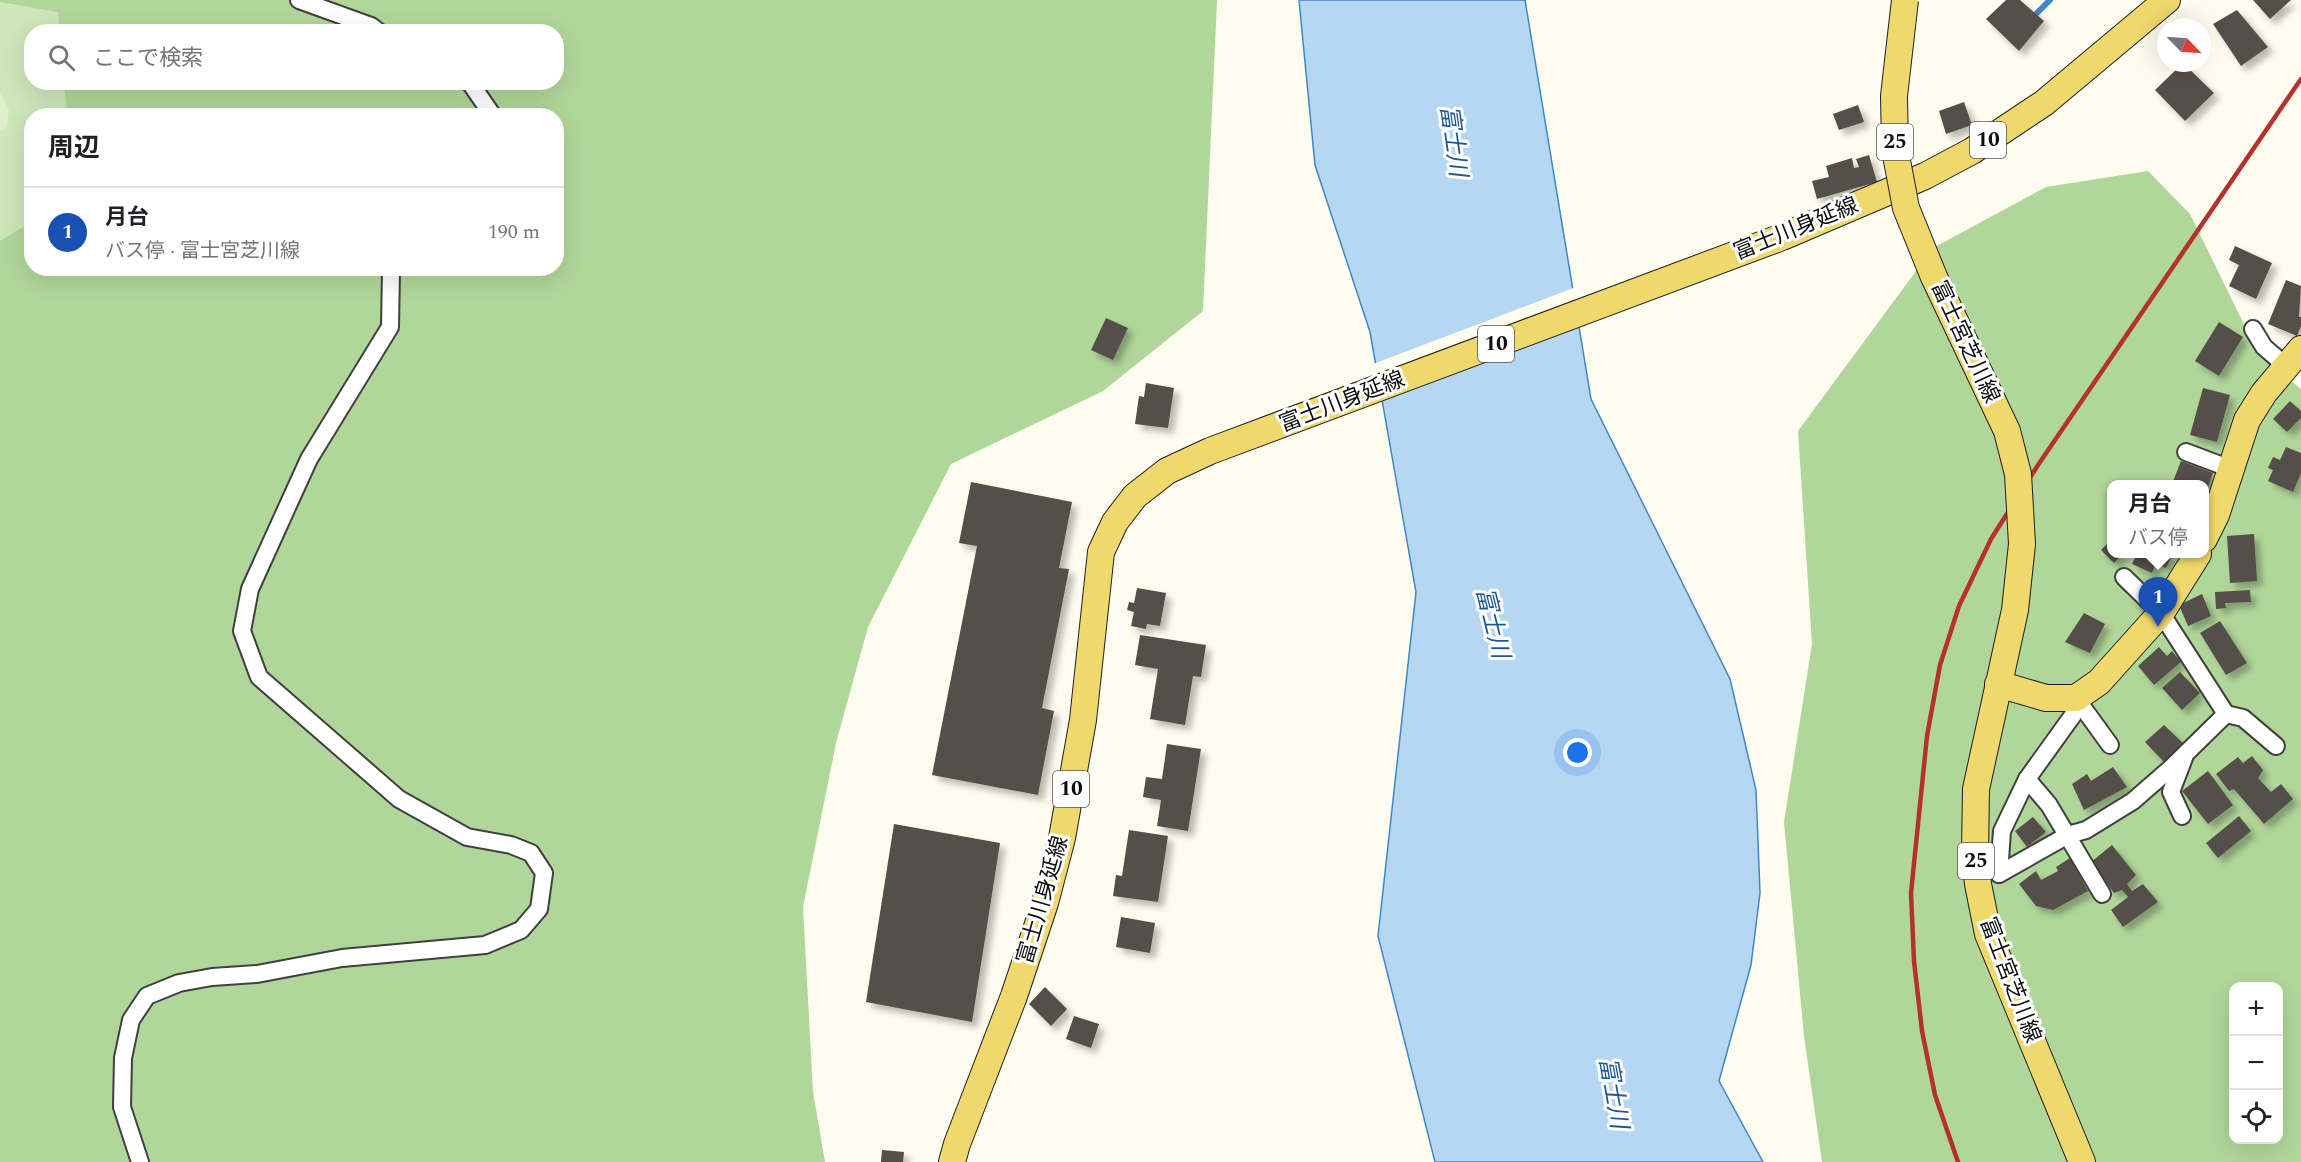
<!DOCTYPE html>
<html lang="ja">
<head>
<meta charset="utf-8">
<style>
  :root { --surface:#fff; --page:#f6f6f6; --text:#202124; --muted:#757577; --line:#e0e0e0; --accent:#1a73e8 }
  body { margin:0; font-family:Spectral,"Noto Sans JP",serif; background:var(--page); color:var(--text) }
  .controls { position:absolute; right:18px; bottom:18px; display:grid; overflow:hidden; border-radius:12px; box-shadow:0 6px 24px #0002 }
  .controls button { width:54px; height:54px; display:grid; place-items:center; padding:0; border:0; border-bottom:2px solid var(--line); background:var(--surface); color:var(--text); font:30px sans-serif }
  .compass { position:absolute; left:2157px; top:18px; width:54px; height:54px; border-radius:50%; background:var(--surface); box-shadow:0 6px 24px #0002; rotate:115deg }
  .you { position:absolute; left:1578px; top:753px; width:21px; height:21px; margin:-15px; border:4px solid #fff; border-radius:50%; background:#1a73e8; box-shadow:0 0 0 9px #1a73e833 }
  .badge { display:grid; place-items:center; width:39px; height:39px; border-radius:50%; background:var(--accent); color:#fff; font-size:20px; font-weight:700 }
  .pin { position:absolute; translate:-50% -50px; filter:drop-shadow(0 2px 3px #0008) }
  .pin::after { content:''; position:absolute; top:32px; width:21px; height:18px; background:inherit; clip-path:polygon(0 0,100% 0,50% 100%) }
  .popup { position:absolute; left:2107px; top:480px; width:102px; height:78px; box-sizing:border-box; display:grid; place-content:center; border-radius:12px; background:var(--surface); filter:drop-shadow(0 2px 4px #0005); font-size:20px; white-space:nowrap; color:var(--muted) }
  .popup b { font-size:22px; color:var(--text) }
  .popup::after { content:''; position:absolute; left:50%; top:100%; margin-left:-12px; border:12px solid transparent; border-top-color:var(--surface) }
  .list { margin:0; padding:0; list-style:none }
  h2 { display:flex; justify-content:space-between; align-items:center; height:78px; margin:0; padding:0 24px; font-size:26px }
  h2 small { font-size:20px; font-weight:400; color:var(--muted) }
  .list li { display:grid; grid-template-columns:39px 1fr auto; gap:18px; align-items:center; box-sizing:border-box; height:90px; padding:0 24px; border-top:2px solid var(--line) }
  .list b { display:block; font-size:22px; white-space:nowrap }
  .list p { margin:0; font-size:20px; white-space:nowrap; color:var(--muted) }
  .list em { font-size:20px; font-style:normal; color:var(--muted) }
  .icon { flex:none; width:33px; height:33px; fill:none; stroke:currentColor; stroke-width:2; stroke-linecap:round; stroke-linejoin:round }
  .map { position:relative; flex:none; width:2301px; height:1162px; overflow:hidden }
  .search { position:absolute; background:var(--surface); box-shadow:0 6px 24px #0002; left:24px; top:24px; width:540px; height:66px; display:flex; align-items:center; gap:15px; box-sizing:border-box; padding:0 21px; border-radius:24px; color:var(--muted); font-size:22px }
  .panel { position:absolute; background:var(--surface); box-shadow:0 6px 24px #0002; left:24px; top:108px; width:540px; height:168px; border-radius:24px }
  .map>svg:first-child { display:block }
  .green { fill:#cee6ba }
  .forest { fill:#b1d69a; fill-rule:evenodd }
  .pitch { fill:#dfeecb }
  .water { fill:#b6d7f2; stroke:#4187c4; stroke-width:1.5 }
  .pier { fill:#fefcee }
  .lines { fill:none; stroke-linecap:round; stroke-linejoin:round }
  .stream { stroke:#4187c4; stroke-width:6 }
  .building { fill:#554f4a; filter:url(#shadow) }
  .street-casing { stroke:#404040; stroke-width:20 }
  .primary-casing { stroke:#1e1e1e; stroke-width:28 }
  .street { stroke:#fff; stroke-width:16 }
  .primary { stroke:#f0d96c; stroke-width:26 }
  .rail { stroke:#b4312e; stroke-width:4.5 }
  .primary-bridge-casing { stroke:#1e1e1e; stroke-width:28; stroke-linecap:butt }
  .primary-bridge { stroke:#f0d96c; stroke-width:26 }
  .labels { text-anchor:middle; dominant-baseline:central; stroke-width:6; stroke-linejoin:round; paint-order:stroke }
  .shield { fill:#fff; stroke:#565656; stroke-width:1.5 }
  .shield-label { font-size:21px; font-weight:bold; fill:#0d0d0d }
  .street-label { font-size:22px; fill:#0d0d0d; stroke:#fff }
  .water-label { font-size:24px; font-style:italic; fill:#1e5997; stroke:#fff }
</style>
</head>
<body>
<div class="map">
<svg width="2301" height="1162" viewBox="0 0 2301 1162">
  <defs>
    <filter id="shadow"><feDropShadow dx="5.5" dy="5.5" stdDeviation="3" flood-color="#0004"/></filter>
  </defs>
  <rect width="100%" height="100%" fill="#fefcee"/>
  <path class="green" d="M0,0H61L63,31L32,32V82L66,83L69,115L32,116L31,246L0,282Z"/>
  <g class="forest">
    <path d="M0,0H1217L1203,311L1103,391L951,464L868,627L836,743L803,907L813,1092L825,1162H0V241L31,222L32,268H556V116L67,115L64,83L556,82V32L60,31L58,12L0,2Z"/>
    <path d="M2148,171L2190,214L2259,355L2301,389V1162H1822L1804,1036L1784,822L1812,644L1798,431L1933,248L2046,187ZM2112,484H2204V554H2112ZM2234,986H2278V1140H2234Z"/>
  </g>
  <path class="pitch" d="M0,93L9,109L7,127L0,132Z"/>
  <path class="water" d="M1299,0H1525L1591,399L1730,679L1756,790L1760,893L1751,965L1719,1081L1763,1162H1435L1378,936L1416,592L1370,332L1315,165Z"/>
  <path class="pier" d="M1576,287L1582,326L1379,400L1373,364Z"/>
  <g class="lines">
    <path class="stream" d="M2037,13L2050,0"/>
  </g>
  <g class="building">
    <path d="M2006,0H2020L2044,21L2019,51L1986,19Z"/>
    <path d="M2253,0H2291L2270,19Z"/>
    <path d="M2237,10L2268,47L2241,66L2213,24Z"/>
    <path d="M2183,63L2214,93L2185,121L2155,90Z"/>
    <path d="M1964,102L1972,125L1946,134L1939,111Z"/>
    <path d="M1858,105L1864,122L1839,130L1833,114Z"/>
    <path d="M1869,155L1877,182L1817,199L1812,181L1829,177L1826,166L1852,158L1854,168L1859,167L1856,159Z"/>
    <path d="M2235,246L2272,263L2256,299L2229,286L2239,265L2229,260Z"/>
    <path d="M2286,280L2301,286L2299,317H2301V326L2297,336L2268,324Z"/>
    <path d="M1106,318L1128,328L1113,360L1091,350Z"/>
    <path d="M2219,322L2243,337L2219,376L2195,361Z"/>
    <path d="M1146,383L1174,388L1168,428L1135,424L1139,396L1144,397Z"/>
    <path d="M2203,388L2230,395L2217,442L2190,435Z"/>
    <path d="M2290,401L2301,411V418L2287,432L2273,419Z"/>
    <path d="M2286,447L2301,453V473L2293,492L2268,481L2273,470L2268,468L2273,457L2280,460Z"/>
    <path d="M2181,461L2213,473L2205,496L2204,484H2172Z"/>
    <path d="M971,482L1072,502L1059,568L1069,569L1042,708L1054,711L1038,795L932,775L977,546L959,543Z"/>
    <path d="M2254,534L2257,581L2230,583L2227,536Z"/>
    <path d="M2112,539V554H2123L2114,563L2101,550Z"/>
    <path d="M2137,554H2173L2166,568L2156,563L2152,573L2132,564Z"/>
    <path d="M1137,588L1166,593L1160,626L1147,624L1146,629L1131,626L1134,612L1127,610L1129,602L1134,603Z"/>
    <path d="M2250,590L2251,602L2225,603L2226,608L2216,609L2215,592Z"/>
    <path d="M2202,594L2211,616L2188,626L2179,605Z"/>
    <path d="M2084,613L2105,624L2090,653L2065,642Z"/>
    <path d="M2220,621L2247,663L2226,675L2200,633Z"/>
    <path d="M1140,635L1206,645L1201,677L1193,676L1185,725L1150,719L1158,669L1135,665Z"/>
    <path d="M2159,647L2167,656L2172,651L2181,662L2154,685L2138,666Z"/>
    <path d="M2180,672L2200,693L2182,710L2162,688Z"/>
    <path d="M2164,725L2185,745L2166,764L2145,742Z"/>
    <path d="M1167,744L1201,749L1188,831L1157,826L1161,800L1143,797L1146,777L1162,779Z"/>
    <path d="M2252,756L2263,770L2258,778L2271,792L2281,784L2293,799L2264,824L2234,789L2229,791L2216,774L2238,757L2243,763Z"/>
    <path d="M2113,767L2127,787L2084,810L2072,784L2087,774L2091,781Z"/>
    <path d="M2208,771L2233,805L2208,824L2182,791Z"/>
    <path d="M2239,816L2251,831L2218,858L2206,843Z"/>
    <path d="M2033,817L2046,832L2027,847L2015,831Z"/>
    <path d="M894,824L1000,843L972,1022L866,1002Z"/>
    <path d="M1129,830L1168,836L1158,902L1113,896L1116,875L1122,876Z"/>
    <path d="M2112,845L2136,875L2127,884L2132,891L2143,884L2158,902L2123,927L2111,910L2128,897L2122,890L2114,893L2091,862Z"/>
    <path d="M2070,858L2088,891L2053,910L2036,906L2019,884L2036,871L2041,880L2058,871L2056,867Z"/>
    <path d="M1121,917L1155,923L1150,953L1116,947Z"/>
    <path d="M1045,987L1067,1009L1051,1026L1029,1004Z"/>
    <path d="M1074,1016L1099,1024L1091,1048L1066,1039Z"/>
    <path d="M882,1150L904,1152L903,1162H881Z"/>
  </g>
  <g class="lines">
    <g class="street-casing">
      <g id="street">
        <path d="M299,0L371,26L379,32"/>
        <path d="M468,82L471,84L493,116"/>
        <path d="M2253,329L2264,347L2286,366"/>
        <path d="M2186,452L2231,469"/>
        <path d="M2076,698L2110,745"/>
        <path d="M2226,714L2243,718L2276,746"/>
        <path d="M2027,779L2049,805L2102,894"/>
        <path d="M2182,816L2171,792L2184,758"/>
        <path d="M1999,874L2068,835L2086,830L2133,801L2172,767L2226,714L2161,613L2124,577"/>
        <path d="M1999,874L2002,831L2027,779L2073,715L2076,698"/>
        <path d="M140,1162L122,1107L123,1058L131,1020L147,996L179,983L212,977L257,974L342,958L485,945L521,930L539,909L544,873L531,853L511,845L467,837L399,799L259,677L242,631L250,589L309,459L390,327L391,271L393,268"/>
      </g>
    </g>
    <g class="primary-casing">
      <g id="primary">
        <path d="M2204,539L2216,515L2247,420L2264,393L2301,349"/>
        <path d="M2022,544L2015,610L1976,789L1975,853L1978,884L1988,934L2082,1162"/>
        <path d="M1998,684L2046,698H2076L2099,682L2161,613L2198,554"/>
        <path d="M952,1162L957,1144L1014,996L1045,903L1062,838L1083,720L1101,552L1115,522L1135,496L1167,471L1210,451L1782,237L1925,176L1972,151L2044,103L2167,0"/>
      </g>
    </g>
    <use href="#street" class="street"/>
    <use href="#primary" class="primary"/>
    <path class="rail" d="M1958,1162L1935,1095L1922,1031L1914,961L1911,893L1927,736L1940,665L1959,606L1991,539L2038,465L2301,79"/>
    <g class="primary-bridge-casing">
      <path id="primary-bridge" d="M1905,0L1894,96L1895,150L1906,208L1934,277L2007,431L2018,474L2022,544"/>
    </g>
    <use href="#primary-bridge" class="primary-bridge"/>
  </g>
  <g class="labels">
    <g class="shield">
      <rect x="1970" y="122" width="36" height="36" rx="4.5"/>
      <rect x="1877" y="124" width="36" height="36" rx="4.5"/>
      <rect x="1478" y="326" width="36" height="36" rx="4.5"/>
      <rect x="1053" y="771" width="36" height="36" rx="4.5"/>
      <rect x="1958" y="843" width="36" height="36" rx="4.5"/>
    </g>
    <g class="shield-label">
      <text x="1988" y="140">10</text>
      <text x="1895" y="142">25</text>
      <text x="1496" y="344">10</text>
      <text x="1071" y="789">10</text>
      <text x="1976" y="861">25</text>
    </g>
    <g class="street-label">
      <text transform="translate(1796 229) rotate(-22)">富士川身延線</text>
      <text transform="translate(1965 342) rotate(65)">富士宮芝川線</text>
      <text transform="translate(1342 402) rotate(-21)">富士川身延線</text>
      <text transform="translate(1043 900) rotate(-74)">富士川身延線</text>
      <text transform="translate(2010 980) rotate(69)">富士宮芝川線</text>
    </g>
    <g class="water-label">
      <text transform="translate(1453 141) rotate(82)">富士川</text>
      <text transform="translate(1492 623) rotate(76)">富士川</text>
      <text transform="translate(1613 1093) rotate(80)">富士川</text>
    </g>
  </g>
</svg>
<div class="controls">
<button>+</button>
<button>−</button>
<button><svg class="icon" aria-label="locate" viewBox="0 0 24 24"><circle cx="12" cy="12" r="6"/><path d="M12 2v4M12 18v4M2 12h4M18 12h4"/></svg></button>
</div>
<svg class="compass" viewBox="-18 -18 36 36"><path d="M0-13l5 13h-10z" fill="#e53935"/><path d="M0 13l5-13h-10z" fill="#757577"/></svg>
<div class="you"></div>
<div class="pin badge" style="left:2158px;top:627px;background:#1a4fb4">1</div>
<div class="popup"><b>月台</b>バス停</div>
<div class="search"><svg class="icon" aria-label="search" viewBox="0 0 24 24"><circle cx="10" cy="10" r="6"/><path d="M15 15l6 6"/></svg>ここで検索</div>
<section class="panel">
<h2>周辺<small></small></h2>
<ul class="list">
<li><span class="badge" style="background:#1a4fb4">1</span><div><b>月台</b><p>バス停 · 富士宮芝川線</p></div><em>190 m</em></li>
</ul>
</section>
</div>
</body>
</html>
